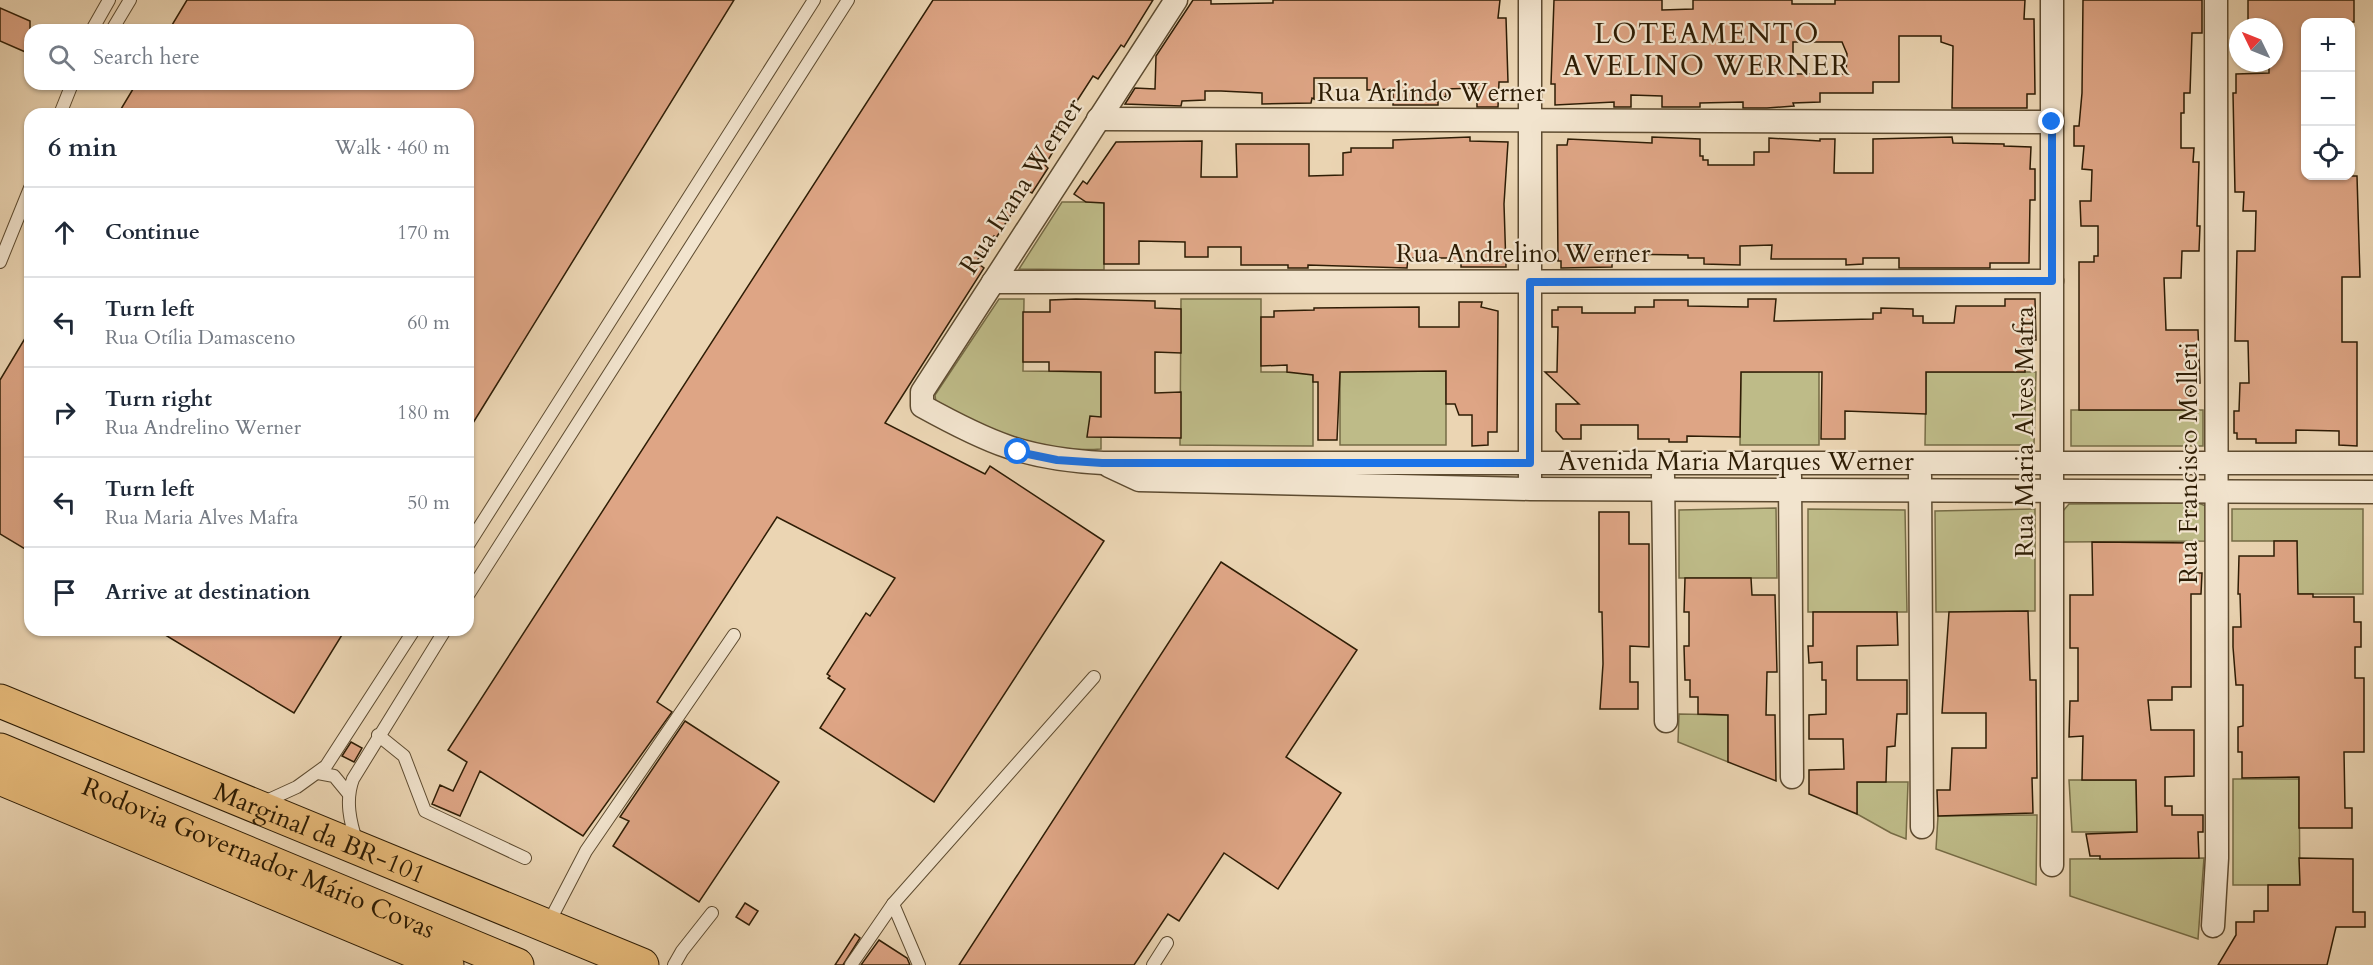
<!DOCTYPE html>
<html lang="en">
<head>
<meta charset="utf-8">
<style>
  :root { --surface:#fff; --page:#f2f2f3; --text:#1f2937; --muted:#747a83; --line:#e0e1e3 }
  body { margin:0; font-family:Cardo,serif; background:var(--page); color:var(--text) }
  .controls { position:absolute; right:18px; top:18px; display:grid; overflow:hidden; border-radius:12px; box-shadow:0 2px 4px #0004 }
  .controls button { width:54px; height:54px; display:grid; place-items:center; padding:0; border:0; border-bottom:2px solid var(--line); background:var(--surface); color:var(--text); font:30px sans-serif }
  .compass { position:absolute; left:2229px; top:18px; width:54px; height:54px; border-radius:50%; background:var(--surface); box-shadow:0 2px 4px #0004; rotate:313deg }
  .stop { position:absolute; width:18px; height:18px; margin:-14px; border:4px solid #1a73e8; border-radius:50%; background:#fff }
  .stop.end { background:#1a73e8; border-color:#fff; box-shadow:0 2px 6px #0008 }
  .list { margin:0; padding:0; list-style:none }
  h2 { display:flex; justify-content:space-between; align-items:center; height:78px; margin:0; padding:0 24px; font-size:26px }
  h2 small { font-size:20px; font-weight:400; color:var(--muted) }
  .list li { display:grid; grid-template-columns:39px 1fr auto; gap:18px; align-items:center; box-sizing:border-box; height:90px; padding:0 24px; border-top:2px solid var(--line) }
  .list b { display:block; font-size:22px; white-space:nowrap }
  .list p { margin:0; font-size:20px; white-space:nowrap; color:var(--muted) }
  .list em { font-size:20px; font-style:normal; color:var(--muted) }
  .icon { flex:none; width:33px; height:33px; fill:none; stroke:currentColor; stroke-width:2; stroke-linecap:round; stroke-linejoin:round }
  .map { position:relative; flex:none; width:2373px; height:965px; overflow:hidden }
  .search { position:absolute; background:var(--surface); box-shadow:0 2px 4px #0004; left:24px; top:24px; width:450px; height:66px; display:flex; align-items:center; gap:15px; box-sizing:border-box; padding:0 21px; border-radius:18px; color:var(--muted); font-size:22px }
  .panel { position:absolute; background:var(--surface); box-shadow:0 2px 4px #0004; left:24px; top:108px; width:450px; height:528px; border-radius:18px }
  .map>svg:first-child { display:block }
  .green { fill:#bebb88; stroke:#766c46; stroke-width:1.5 }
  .building { fill:#dea585; stroke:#2e1d05; stroke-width:1.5; fill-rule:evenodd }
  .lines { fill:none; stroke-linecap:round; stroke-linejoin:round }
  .lane-casing { stroke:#5d4b30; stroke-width:14 }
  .street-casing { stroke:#5d4b30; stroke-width:25 }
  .primary-casing { stroke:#2e1d05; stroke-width:35 }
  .highway-casing { stroke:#2e1d05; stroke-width:35 }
  .lane { stroke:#f2e4ce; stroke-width:12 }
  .street { stroke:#f2e4ce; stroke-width:22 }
  .primary { stroke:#e6ba7a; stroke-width:33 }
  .highway { stroke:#e6ba7a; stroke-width:33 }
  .route { stroke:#1a73e8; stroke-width:8 }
  .labels { text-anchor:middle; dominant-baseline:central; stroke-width:4.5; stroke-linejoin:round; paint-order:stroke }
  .street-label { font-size:26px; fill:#2e1d05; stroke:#f2e4ce }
  .quarter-label { font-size:28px; letter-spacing:1.5px; fill:#2e1d05; stroke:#f2e4ce }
</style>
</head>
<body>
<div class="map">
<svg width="2373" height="965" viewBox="0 0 2373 965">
  <rect width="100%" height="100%" fill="#ebd5b3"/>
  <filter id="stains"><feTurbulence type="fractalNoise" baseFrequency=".00333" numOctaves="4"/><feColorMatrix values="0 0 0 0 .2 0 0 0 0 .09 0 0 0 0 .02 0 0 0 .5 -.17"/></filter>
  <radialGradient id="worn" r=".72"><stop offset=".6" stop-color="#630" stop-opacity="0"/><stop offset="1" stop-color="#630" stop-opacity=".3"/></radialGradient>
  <g class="green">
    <path d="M1062,202H1104V270L1019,269Z"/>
    <path d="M999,299H1024L1023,371L1101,372V449C1043,453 985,433 936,403L935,395Z"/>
    <path d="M1181,299H1261V372H1313V446L1180,445Z"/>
    <path d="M1446,371V445H1340V372Z"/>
    <path d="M1819,371V445H1740L1741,372Z"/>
    <path d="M1926,372H2036L2034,445H1925Z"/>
    <rect x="2071" y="410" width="132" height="36"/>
    <path d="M2198,503L2206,506L2207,541L2063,542V511L2069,504Z"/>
    <path d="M1776,508L1777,578H1679V510Z"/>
    <path d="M1808,509L1905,510L1907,612H1808Z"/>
    <path d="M2035,509V611L1936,612L1935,511Z"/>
    <path d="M2232,509H2363V594H2297V541H2232Z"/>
    <path d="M1679,714L1728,715V762L1678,742Z"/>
    <path d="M2233,779H2299L2300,885H2233Z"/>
    <path d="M2069,780H2136L2137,832H2072Z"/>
    <path d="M1857,782H1908L1906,839L1891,833L1857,814Z"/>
    <path d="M2037,815L2036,885L1936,849L1938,816Z"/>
    <path d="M2204,858L2198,939L2070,896V859Z"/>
  </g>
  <g class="building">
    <path d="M187,0H734L468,431V114H118L136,84H468V30H169Z"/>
    <path d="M933,0H1153L1124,47L1121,45L1098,79L1093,76L1064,121L1049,147L1054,150L1045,165L1048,168L1032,193L1027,190L996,238L994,236L976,262L984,268L885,423L985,474L990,466L1104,541L934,802L820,728L845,689L828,678L830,676L827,674L866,613L870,616L895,578L777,517L657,702L672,712L583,836L480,771L460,816L432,804L440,785L453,791L467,762L448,750Z"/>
    <path d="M1193,0H1211V4L1273,3V0H1500L1498,18H1506L1508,82H1499L1498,107H1477V88L1446,89V97L1438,96V105H1393V89L1367,90V78H1314V99L1312,98L1311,103L1262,104V93L1221,91H1205V100L1182,101L1181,106L1125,104L1135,88L1155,89L1156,56Z"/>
    <path d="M1554,0H1662V10L1693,9V0H1792V4H1835V0H2025L2024,19H2034L2035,94H2027V108H1952L1953,46L1941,42V36H1899V82H1873V93H1820V102L1793,103L1794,106L1767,108H1743V102L1700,103V107H1662V96L1631,95V107H1614V102L1555,105V84H1551ZM1793,42H1842L1847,54L1846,74H1793Z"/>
    <path d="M2083,0H2202V33H2192L2190,93H2184V113H2181V148H2194L2193,162H2199L2197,226H2200L2199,251H2182L2181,278H2164L2166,330H2198L2200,383L2191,384L2190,410H2079V262H2094V256H2098V226H2081L2080,201H2091L2092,170L2082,169L2084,146H2074V126H2079L2082,93Z"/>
    <path d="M2248,0H2354V22H2306V176H2357L2360,277H2342V342H2357V446L2339,445V431L2296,430V443H2256V439H2237V433H2234V411H2239L2240,383H2249L2248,341H2235L2237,251H2255L2256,211H2243L2244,192H2235L2233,93H2236V74L2269,73V63H2274V27H2265V20L2248,21Z"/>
    <path d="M0,8L30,21V54L0,41Z"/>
    <path d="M1470,137V141L1508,142L1504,204L1506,267H1461V263H1448V258H1408L1407,268L1308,265V268H1288V265H1241V247H1208V257H1185V242L1139,241V264H1104V203L1086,202L1074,194L1083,181L1087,184L1116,142L1202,141L1201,177H1237L1236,144H1309V176L1343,175V153L1351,152V148H1393V140Z"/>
    <path d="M1652,137L1700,139V156H1703V160H1708V165H1754V152H1769V138L1820,141V139H1835L1834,173H1873V139L1952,137L1953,143L2004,144V146L2031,147L2030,169H2035V200H2030L2029,263H1990V268H1899V258H1863V264L1846,265V259H1771L1772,245L1740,246V265L1704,264V258H1688V255L1612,254V267L1561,268V261H1558L1557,145H1567L1568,139L1652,143Z"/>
    <path d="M1076,299L1155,301V308L1181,309V353L1155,352V393L1181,392V438L1087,437L1090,416L1101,417V372L1049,371V362H1023V312H1050V300Z"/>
    <path d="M1748,299H1776L1774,321L1873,319V313H1881V308L1913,309V316H1923V323H1954L1956,306H2005V299H2035L2036,340H2025V372H1926V414L1845,411V439H1821L1822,372H1741L1740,437L1687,436V442H1669V439H1638V425H1581V439H1563L1556,431V404H1579L1545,372H1557L1558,327H1552V310H1558V307H1582V313H1635V307H1654V300H1688V306L1748,307Z"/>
    <path d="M1459,302H1482L1481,307L1498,311L1497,432H1488V445L1472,446V415H1459L1455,404H1446V371L1340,372L1337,440H1318V382H1313V375L1287,372V365L1261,366V317H1274V311L1314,310V308L1419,307V327H1459Z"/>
    <path d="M30,330V552L0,534V380Z"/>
    <path d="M1599,512H1629V544H1649V647L1630,646V682H1638V709H1600L1603,664L1602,612H1599Z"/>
    <path d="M2274,541H2297L2298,594H2313V597H2354V622H2361V647H2355V678H2364V752H2344L2345,808H2352V828H2299V777L2242,778V752H2238V727L2243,726V685H2236L2233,647V627H2241L2240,594H2238L2239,556H2274Z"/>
    <path d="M2092,542L2196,543V573H2202L2201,594H2191V687H2172V700H2148L2151,730H2194V776L2165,777V806H2172V815H2203V832H2198L2199,858L2100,859V856H2090L2086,834L2137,832L2136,780H2082L2083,736L2069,737L2070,701H2078V648H2070V595H2093Z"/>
    <path d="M1221,562L1357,650L1286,757L1341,793L1278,889L1224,853L1179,921L1168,914L1134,965H959Z"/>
    <path d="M1685,578H1751L1752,595H1775L1777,672H1767L1766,715H1775L1776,781L1728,762V715L1698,714V697H1690V680H1685L1684,646H1689V612H1684Z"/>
    <path d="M2028,611L2030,680H2036L2037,778H2032L2033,813L1938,816L1937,790H1950L1952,748H1986V713H1942L1949,612Z"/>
    <path d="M1813,612H1897L1898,645L1857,646V680H1907V714H1897L1895,746L1887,747L1886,782H1857V814L1809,794V770L1844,769L1843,739H1809V715L1826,714V680H1822V662L1809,663L1808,646H1813Z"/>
    <path d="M157,630H345L294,713Z"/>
    <path d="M685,721L779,782L699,902L613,846L629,821L620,817Z"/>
    <path d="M351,742L362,748L354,762L342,756Z"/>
    <path d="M2299,858L2353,859V912H2365V927H2336L2327,965H2218L2236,935V922H2254V911H2268V885H2300Z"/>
    <path d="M745,903L758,911L749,925L736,917Z"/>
    <path d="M855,934L860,938L843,965H835Z"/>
    <path d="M879,940L907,958L910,965H861Z"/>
  </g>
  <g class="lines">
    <g class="lane-casing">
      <g id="lane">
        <path d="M92,30L109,0"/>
        <path d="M112,30L130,0"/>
        <path d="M60,114L72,84"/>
        <path d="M0,262L30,188"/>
        <path d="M468,545L814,0"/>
        <path d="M468,595L848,0"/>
        <path d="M378,735L404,756L425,811L525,858"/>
        <path d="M318,773L334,776L348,793"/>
        <path d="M262,803L297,787L326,766L414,630"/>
        <path d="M357,843C350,822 345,800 353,779L445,630"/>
        <path d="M893,904L919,965"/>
        <path d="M547,926L586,851L734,635"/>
        <path d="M674,965L682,951L712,913"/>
        <path d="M851,965L893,904L1094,677"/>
        <path d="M1153,965L1167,943"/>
      </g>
    </g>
    <g class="street-casing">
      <g id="street">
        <path d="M1176,0L922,392V406C989,443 1025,459 1103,463H2373"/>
        <path d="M1530,0V478"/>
        <path d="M2052,0V865"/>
        <path d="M1098,119L2052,122"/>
        <path d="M993,282L2052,281"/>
        <path d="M1109,466L1139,480L1530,489L2373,492"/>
        <path d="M1663,476L1666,721"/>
        <path d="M1790,476L1792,777"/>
        <path d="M1920,476L1922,827"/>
        <path d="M2213,926L2217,858L2216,0"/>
      </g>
    </g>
    <g class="primary-casing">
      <g id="primary">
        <path id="s1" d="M0,701L642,965"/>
      </g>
    </g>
    <g class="highway-casing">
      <g id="highway">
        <path id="s2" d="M0,750L517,965"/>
        <path d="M0,778L447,965"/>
      </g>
    </g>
    <use href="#lane" class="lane"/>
    <use href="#street" class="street"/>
    <use href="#primary" class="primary"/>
    <use href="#highway" class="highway"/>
  </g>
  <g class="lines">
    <path class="route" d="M1018,452L1057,460L1102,463H1530V282L2052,281V122"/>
  </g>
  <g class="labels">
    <g class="street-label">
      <text x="1431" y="92">Rua Arlindo Werner</text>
      <text transform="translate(1021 186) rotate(-57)">Rua Ivana Werner</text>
      <text x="1523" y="253">Rua Andrelino Werner</text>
      <text transform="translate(2024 432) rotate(-90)">Rua Maria Alves Mafra</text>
      <text x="1736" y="461">Avenida Maria Marques Werner</text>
      <text transform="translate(2188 463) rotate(-90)">Rua Francisco Molleri</text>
      <text stroke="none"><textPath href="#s1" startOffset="346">Marginal da BR-101</textPath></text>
      <text stroke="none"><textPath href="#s2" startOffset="280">Rodovia Governador Mário Covas</textPath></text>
    </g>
    <g class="quarter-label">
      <text x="1707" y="34">LOTEAMENTO<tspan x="1707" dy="32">AVELINO WERNER</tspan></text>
    </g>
  </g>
  <rect width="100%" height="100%" filter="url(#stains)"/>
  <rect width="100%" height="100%" fill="url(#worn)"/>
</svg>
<div class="controls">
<button>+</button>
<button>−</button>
<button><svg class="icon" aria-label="locate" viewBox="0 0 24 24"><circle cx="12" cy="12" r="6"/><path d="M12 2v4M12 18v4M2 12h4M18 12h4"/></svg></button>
</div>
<svg class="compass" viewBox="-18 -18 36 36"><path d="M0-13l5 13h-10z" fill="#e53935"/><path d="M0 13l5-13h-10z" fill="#747a83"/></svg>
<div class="stop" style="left:1018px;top:452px"></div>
<div class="stop end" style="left:2052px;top:122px"></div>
<div class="search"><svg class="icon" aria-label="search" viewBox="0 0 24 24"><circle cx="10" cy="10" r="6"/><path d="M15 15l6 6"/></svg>Search here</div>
<section class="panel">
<h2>6 min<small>Walk · 460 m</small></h2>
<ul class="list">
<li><svg class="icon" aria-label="ahead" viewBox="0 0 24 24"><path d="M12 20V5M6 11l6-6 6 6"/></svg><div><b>Continue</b></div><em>170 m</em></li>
<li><svg class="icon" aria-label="left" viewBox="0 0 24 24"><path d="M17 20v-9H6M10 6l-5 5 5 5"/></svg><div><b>Turn left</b><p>Rua Otília Damasceno</p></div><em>60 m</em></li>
<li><svg class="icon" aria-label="right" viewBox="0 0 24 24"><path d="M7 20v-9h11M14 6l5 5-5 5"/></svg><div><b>Turn right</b><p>Rua Andrelino Werner</p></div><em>180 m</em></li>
<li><svg class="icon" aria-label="left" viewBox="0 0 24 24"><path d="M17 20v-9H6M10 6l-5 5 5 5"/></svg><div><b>Turn left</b><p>Rua Maria Alves Mafra</p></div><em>50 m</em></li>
<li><svg class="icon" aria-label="arrive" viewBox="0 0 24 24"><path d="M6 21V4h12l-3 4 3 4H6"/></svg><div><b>Arrive at destination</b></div></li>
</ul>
</section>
</div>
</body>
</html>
